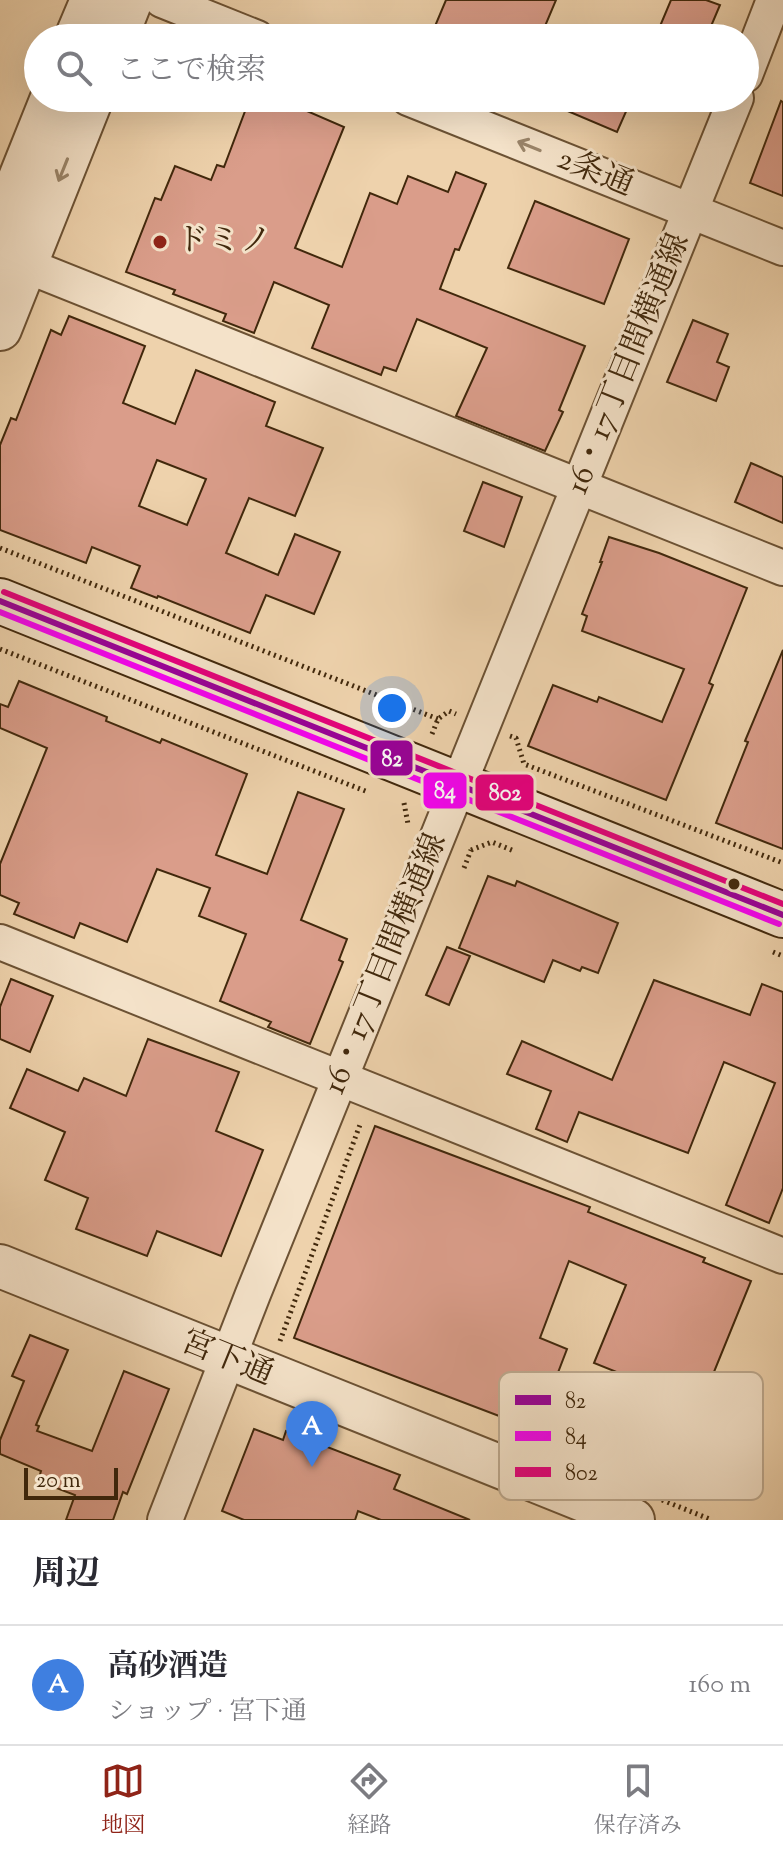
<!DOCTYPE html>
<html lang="ja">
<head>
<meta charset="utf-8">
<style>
  :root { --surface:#fff; --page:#f2f2f3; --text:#2b2b33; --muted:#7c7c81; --line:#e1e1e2; --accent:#8f2418 }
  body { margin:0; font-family:"Sorts Mill Goudy","Noto Serif JP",serif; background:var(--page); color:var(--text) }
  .scale { position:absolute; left:24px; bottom:20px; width:94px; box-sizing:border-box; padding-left:8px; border:4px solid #41280c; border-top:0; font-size:22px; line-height:28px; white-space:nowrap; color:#41280c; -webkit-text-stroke:6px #f4e2c9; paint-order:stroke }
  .you { position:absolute; left:392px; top:708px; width:28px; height:28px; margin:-20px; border:6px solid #fff; border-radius:50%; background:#1a73e8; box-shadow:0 0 0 12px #1a73e833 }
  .badge { display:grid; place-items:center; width:52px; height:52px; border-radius:50%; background:var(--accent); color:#fff; font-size:26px; font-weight:700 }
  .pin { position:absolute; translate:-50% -66px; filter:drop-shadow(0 2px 4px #0008) }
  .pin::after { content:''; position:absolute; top:42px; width:28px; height:24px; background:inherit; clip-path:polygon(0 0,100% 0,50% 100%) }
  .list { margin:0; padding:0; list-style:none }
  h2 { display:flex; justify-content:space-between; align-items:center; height:104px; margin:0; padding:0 32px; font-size:34px }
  h2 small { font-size:26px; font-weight:400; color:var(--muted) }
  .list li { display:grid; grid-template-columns:52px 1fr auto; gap:24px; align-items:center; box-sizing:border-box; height:120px; padding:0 32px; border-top:2px solid var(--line) }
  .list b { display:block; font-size:30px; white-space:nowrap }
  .list p { margin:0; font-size:26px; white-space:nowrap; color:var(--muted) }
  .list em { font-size:26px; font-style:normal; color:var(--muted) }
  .icon { flex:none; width:44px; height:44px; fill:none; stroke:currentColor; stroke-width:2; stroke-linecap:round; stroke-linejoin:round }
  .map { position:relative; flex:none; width:783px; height:1520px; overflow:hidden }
  .search { position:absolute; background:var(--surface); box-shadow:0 8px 32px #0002; left:24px; right:24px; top:24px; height:88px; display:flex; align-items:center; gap:20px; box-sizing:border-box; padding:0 28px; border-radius:44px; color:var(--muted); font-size:30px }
  .sheet { height:224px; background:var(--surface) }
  nav { display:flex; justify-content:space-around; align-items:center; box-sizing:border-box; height:112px; border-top:2px solid var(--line); background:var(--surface); font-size:22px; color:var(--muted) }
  nav a { display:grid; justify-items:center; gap:4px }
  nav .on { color:var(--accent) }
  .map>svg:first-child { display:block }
  .building { fill:#da9d8a; stroke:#41280c; stroke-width:2; fill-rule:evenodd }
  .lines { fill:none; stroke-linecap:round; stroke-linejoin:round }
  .minor-casing { stroke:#6c5234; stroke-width:38 }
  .tertiary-casing { stroke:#6c5234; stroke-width:46 }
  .secondary-casing { stroke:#41280c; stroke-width:48 }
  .path { stroke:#41280c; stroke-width:5; stroke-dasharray:2 4; stroke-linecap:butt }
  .minor { stroke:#f4e2c9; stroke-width:34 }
  .tertiary { stroke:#f4e2c9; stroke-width:42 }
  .secondary { stroke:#f4e2c9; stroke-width:44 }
  .bus-1-casing { stroke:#f4e2c9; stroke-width:12 }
  .bus-2-casing { stroke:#f4e2c9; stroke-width:12 }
  .bus-3-casing { stroke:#f4e2c9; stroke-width:12 }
  .bus-1 { stroke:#909; stroke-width:6 }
  .bus-2 { stroke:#f602f3; stroke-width:6 }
  .bus-3 { stroke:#e5007d; stroke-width:6 }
  .oneway { stroke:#9a856a }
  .poi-dot { fill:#8f2418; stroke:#f4e2c9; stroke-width:3 }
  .bus-dot { fill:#41280c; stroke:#f4e2c9; stroke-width:3 }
  .labels { text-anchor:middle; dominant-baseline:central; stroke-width:6; stroke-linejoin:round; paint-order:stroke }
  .street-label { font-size:32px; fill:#41280c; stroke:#f4e2c9 }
  .poi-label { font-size:32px; fill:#41280c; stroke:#f4e2c9; text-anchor:start }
  .key { fill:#f4e2c9; stroke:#beaa90; stroke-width:2 }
  .key-label { font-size:22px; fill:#41280c }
  .line-badge { stroke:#f4e2c9; stroke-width:3 }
  .badge-label { font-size:22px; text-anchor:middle; font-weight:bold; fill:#fff }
</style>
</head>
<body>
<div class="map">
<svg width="783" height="1520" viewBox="0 0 783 1520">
  <rect width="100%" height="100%" fill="#eed2ac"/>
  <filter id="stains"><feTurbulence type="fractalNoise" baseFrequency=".0025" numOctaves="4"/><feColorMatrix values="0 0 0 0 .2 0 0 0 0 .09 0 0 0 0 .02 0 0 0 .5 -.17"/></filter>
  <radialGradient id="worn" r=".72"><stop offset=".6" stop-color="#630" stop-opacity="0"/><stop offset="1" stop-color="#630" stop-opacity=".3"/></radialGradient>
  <g class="building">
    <path d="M446,0H556L540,38H430Z"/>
    <path d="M671,0H706L720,5L706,38H655Z"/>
    <path d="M250,98H277L344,127L295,248L342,267L370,193L397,204L408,176L448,192L456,172L486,184L459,250L455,249L440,289L585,346L559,410L563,412L545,451L456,416L487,348L417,319L396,371L384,367L381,375L312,348L329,305L274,282L254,333L223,321L226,314L173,294L175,290L126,272L155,198L161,200L175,166L211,180L217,165L224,167Z"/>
    <path d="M537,98H632L617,132Z"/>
    <path d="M781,101L783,102V196L750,183Z"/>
    <path d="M535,201L629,239L604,304L508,268Z"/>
    <path d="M69,316L145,346L123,403L175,424L196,370L275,402L266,426L323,448L295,516L249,498L226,553L278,575L295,534L340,552L314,614L266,595L250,633L158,596L157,598L131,588L140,566L92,547L86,563L0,530V445L11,418L16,420L51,330L61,335ZM157,460L206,479L187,525L139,506Z"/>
    <path d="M693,320L728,334L717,362L729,367L716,401L667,382Z"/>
    <path d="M751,463L783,477V523L735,502Z"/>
    <path d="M483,482L522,497L504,547L464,531Z"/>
    <path d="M609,537L659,553L747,588L709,683L713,685L666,800L528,746L553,685L597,702L599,697L662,722L684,669L582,631L587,616L582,614L602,562H600Z"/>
    <path d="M783,650V849L716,823L748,742L745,741Z"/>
    <path d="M19,681L107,717L106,721L160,743L162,739L247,774L216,855L267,874L298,792L344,809L301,920L347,939L339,960L343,962L310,1044L268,1027L271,1022L220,1001L246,934L199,916L210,888L157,869L127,942L80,923L74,938L14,914L19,903L0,895V864L47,748L0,728V704L8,707Z"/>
    <path d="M488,876L515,886L517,881L618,923L598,973L582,967L580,971L553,960L544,982L459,948Z"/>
    <path d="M447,947L470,956L449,1005L426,995Z"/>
    <path d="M11,979L53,996L30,1052L0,1039V1007Z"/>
    <path d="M654,980L750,1015L762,984L783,992V1188L769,1223L726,1205L775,1083L724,1062L688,1153L579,1112L567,1142L536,1129L551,1091L507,1074L522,1041L612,1080Z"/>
    <path d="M148,1039L239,1072L216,1131L263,1150L221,1256L157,1231L147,1256L76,1229L88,1198L45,1180L65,1132L10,1108L27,1069L78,1091L84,1078L126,1096Z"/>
    <path d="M375,1126L590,1207L588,1212L705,1258L703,1262L751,1281L668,1485L632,1470L664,1391L594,1363L626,1285L569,1261L540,1338L567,1349L536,1430L294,1338Z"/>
    <path d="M30,1335L68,1350L36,1425L39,1426L37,1431L92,1451L124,1371L169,1389L127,1494L123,1492L113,1520H66L75,1495L38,1481L41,1471L0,1454V1440L24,1381L12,1376Z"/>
    <path d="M254,1429L283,1440L286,1431L400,1475L394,1489L470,1520H381L358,1511L355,1520H244L222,1511Z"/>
  </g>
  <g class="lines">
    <g class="minor-casing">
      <g id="minor">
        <path d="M162,0L257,38"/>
        <path d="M745,75L774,0"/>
        <path d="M408,98L783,248"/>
        <path d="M0,255L783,568"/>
        <path d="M0,942L783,1256"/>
        <path d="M165,1520L253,1294L736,98"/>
      </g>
    </g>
    <g class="tertiary-casing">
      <g id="tertiary">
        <path d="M76,38L92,0"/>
        <path d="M116,38L131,0"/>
        <path d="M0,228L52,98"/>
        <path d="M0,329L92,98"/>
        <path d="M0,1266L633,1520"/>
      </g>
    </g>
    <g class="secondary-casing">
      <path id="secondary" d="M0,601L783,915"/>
    </g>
    <g class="path">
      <path d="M33,67L38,54"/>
      <path d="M0,548L438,719"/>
      <path d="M0,649L368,792"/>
      <path d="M432,734L438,719L449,711L456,714"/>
      <path d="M510,736L516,738L524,764L783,863"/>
      <path d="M404,803L408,824"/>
      <path d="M471,850L492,842L514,851"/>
      <path d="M464,868L471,850"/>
      <path d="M773,952L783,956"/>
      <path d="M280,1341L361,1122"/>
      <path d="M662,1500L712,1520"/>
    </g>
    <use href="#minor" class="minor"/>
    <use href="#tertiary" class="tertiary"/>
    <use href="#secondary" class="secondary"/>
    <g class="bus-1-casing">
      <path id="bus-1" d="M0,601L783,915"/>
    </g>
    <g class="bus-2-casing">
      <path id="bus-2" d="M0,612L779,924"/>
    </g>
    <g class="bus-3-casing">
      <path id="bus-3" d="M4,592L783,904"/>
    </g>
    <use href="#bus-1" class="bus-1"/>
    <use href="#bus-2" class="bus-2"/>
    <use href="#bus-3" class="bus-3"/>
  </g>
  <defs><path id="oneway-shaft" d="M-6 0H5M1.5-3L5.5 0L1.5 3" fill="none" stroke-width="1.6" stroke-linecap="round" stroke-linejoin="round" transform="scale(2)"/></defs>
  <g class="oneway">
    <use href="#oneway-shaft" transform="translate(529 146) rotate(-158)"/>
    <use href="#oneway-shaft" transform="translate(63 170) rotate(112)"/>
  </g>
  <circle class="poi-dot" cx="160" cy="242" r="8"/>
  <circle class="bus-dot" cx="734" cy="884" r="7"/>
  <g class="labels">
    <g class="street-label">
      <text transform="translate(595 173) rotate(22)">2条通</text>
      <text transform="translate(629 364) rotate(-68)">16・17丁目間横通線</text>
      <text transform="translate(386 964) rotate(-68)">16・17丁目間横通線</text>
      <text transform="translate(227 1359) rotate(22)">宮下通</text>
    </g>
    <g class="poi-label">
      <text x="176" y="242">ドミノ</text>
    </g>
  </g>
  <rect x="499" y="1372" width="264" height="128" rx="12" class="key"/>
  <rect x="515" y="1395" width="36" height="10" fill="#909"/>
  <rect x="515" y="1431" width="36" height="10" fill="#f602f3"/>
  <rect x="515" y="1467" width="36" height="10" fill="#e5007d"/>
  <g class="key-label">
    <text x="565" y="1408">82</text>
    <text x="565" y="1444">84</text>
    <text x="565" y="1480">802</text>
  </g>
  <g class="line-badge">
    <rect x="369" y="739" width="45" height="38" rx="8" fill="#909"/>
    <rect x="422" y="771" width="46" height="39" rx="8" fill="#f602f3"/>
    <rect x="474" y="773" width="61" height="39" rx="8" fill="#e5007d"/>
  </g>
  <g class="badge-label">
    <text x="392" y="766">82</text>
    <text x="445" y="798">84</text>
    <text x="505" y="800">802</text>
  </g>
  <rect width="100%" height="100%" filter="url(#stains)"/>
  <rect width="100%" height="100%" fill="url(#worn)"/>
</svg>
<div class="scale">20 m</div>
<div class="you"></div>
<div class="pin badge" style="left:312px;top:1467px;background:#3f7fe0">A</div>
<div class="search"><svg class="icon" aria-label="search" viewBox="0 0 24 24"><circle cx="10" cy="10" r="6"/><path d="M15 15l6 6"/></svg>ここで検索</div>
</div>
<section class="sheet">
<h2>周辺<small></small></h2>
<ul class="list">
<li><span class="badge" style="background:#3f7fe0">A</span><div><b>高砂酒造</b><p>ショップ · 宮下通</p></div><em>160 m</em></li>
</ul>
</section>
<nav>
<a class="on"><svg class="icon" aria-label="map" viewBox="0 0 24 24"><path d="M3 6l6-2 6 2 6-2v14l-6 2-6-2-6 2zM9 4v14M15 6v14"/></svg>地図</a>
<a><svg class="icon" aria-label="directions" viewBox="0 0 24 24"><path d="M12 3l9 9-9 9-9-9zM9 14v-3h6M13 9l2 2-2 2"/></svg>経路</a>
<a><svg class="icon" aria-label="saved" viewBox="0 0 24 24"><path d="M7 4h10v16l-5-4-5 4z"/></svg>保存済み</a>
</nav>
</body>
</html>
